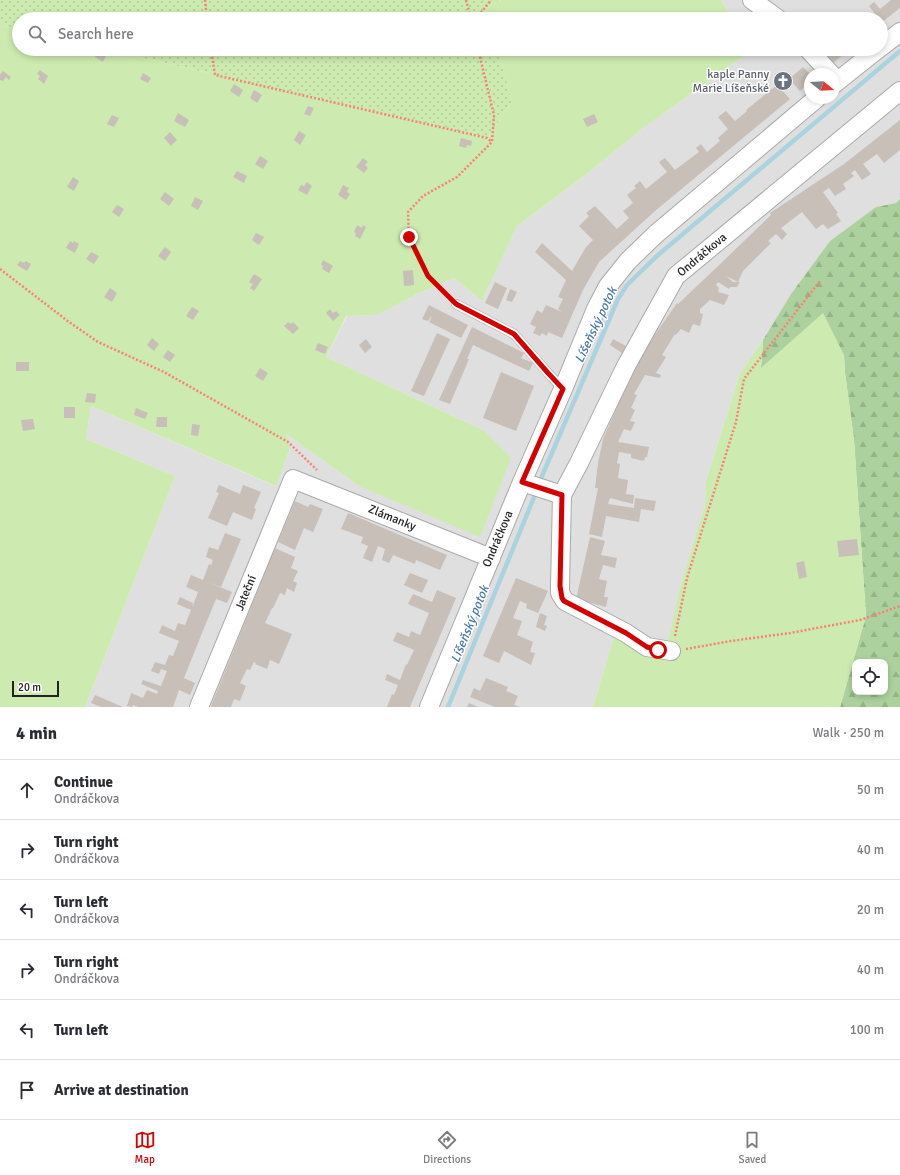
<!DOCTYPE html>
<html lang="en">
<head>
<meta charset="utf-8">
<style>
  :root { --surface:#fff; --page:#f2f2f3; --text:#2b2b33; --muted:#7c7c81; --line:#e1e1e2; --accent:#d40000 }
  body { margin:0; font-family:Signika,sans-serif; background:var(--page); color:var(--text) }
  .controls { position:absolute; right:12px; bottom:12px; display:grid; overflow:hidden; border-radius:8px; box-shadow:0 2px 6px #0003 }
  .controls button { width:36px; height:36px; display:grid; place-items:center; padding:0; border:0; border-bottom:1px solid var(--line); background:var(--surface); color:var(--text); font:20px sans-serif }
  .compass { position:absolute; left:804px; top:68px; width:36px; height:36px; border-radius:50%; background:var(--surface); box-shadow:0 2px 6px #0003; rotate:108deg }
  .scale { position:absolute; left:12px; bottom:10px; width:47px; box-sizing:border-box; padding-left:4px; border:2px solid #222; border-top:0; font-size:11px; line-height:14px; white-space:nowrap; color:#222; -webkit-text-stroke:3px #fff; paint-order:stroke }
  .stop { position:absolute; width:12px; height:12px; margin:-9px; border:3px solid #d40000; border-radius:50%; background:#fff }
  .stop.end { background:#d40000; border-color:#fff; box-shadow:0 1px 4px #0008 }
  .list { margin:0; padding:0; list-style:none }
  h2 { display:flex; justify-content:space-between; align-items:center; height:52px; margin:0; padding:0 16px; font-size:17px }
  h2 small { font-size:13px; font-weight:400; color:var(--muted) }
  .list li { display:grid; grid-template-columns:26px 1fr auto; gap:12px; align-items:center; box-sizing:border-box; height:60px; padding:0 16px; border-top:1px solid var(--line) }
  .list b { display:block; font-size:15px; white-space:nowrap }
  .list p { margin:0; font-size:13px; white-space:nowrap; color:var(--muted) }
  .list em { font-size:13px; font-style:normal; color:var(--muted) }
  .icon { flex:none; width:22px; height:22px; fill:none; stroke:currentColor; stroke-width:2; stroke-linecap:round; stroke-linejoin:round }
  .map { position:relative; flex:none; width:900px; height:707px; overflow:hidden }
  .search { position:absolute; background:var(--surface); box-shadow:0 2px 6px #0003; left:12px; right:12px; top:12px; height:44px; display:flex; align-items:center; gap:10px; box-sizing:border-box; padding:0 14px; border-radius:22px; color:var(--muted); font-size:15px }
  .sheet { height:412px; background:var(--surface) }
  nav { display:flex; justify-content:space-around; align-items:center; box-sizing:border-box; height:56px; border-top:1px solid var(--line); background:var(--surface); font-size:11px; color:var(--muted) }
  nav a { display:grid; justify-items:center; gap:2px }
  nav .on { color:var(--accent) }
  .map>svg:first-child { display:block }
  .residential { fill:#e0dfdf; fill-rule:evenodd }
  .grass { fill:url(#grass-dots) }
  .forest { fill:url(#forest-firs); fill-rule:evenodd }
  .garden { fill:#cdebb0 }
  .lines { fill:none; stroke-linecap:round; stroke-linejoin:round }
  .stream { stroke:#aad3df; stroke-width:4.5 }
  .building { fill:#c7bfb8 }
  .service-casing { stroke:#a9a9a9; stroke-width:10 }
  .minor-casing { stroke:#a9a9a9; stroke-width:20 }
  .path { stroke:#fa8072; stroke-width:2.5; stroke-dasharray:2 2; stroke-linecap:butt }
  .service { stroke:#fff; stroke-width:9 }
  .minor { stroke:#fff; stroke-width:18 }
  .route { stroke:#d40000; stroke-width:5 }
  .labels { text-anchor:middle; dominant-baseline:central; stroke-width:3; stroke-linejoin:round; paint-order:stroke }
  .worship-label { font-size:12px; fill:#5b616d; stroke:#fff; text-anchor:end }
  .street-label { font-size:12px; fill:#222; stroke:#fff }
  .water-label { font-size:13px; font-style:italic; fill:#4a7aab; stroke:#fff }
</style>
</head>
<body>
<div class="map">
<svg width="900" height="707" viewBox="0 0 900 707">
  <defs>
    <pattern id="grass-dots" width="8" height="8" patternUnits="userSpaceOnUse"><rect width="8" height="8" fill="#cdebb0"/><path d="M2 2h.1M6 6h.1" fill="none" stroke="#b0c997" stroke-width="1.8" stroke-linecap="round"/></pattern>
    <pattern id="forest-firs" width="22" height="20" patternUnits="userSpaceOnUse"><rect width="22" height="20" fill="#add19e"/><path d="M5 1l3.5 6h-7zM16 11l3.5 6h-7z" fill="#95b388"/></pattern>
  </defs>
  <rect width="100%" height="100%" fill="#f2efe9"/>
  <path class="residential" d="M721,0H900V199L896,203L876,207L830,241L791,294L763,340L740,373L706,481L705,505L681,583L668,641L664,652L616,632L593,707H85L175,476L86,439L91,406L275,486L290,449L286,434L359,486L483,430L326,357L347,316L377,315L417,294L454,278L482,301L517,226L589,172L642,129L753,49H881V19H732ZM810,74H834V98H810Z"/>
  <g class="grass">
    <path d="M0,0H501L487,8L490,19H19V29L0,25Z"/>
    <path d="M104,49H498L512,102L487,138Z"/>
  </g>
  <path class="forest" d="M900,199V707H840L866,616L854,440L845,373L844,355L761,368L763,340L791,294L830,241L876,207L896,203ZM855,662H885V692H855Z"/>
  <g class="garden">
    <path d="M501,0H721L732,19H490L487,8Z"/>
    <path d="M0,25L19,29V49H104L487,138L512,102L498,49H753L642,129L589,172L517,226L482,301L454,278L417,294L377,315L346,316L326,357L483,430L511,458L480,537L359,486L286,434L290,448L276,486L91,406L86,439L175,476L85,707H0Z"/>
    <path d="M823,313L844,355L845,373L854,440L866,616L840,707H593L616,631L664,652L668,641L681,583L705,505L706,481L740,373L763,340L761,368Z"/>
  </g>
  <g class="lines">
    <g class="stream">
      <path d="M539,483L618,299L627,285L658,255L900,51"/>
      <path d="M448,707L537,490"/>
    </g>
  </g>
  <g class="building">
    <path d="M891,0H900V8L881,23V19H868L875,14L869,6L874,2L880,9Z"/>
    <path d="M99,49L107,54L103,62L95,57Z"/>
    <path d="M825,49H850L832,64L821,52Z"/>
    <path d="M803,67L810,74V82L800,91L789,79Z"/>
    <path d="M40,70L48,76L44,84L38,79L40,76L37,74Z"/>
    <path d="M3,71L11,77L9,80L6,77L3,81L0,80V75Z"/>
    <path d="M143,73L151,78L148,83L140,79Z"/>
    <path d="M784,77L788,83L782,86L779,80Z"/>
    <path d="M234,84L243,90L239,97L230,91Z"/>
    <path d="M777,85L790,99L655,211L599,262L583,290L562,338L548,332L547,336L542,333L540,336L533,333L536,327L530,324L537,310L542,313L546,305L562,312L558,309L563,299L558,297L566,280L535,252L542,243L572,271L586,247L593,240L579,226L589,216L586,213L595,206L617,229L629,218L623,211L633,203L627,195L636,188L634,186L640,181L646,189L667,172L659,162L665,158L675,170L699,152L696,148L701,144L707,152L720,141L718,138L728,129L718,117L726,111L735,121L747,111L746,110Z"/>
    <path d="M254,90L262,95L257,103L250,98Z"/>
    <path d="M308,106L314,108L310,116L304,114Z"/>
    <path d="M178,113L189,120L185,127L174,121Z"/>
    <path d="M594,114L598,122L587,127L583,119Z"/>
    <path d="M112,115L119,118L114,127L107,124Z"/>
    <path d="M900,120V150L884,163L877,154L863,164L871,174L862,180L855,170L851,173L854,176L843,184L846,189L835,196L829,188L823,192L838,213L836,214L841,221L828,229L823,224L816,229L802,212L781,228L787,234L782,240L776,234L768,241L771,243L743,271L738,282L726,276L733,282H740L737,287H730L729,289L718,282L716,285L719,288L718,292L729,295L724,305L710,300L700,309V313L703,314L700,326L693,324L689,333L681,329L676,335L675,334L662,355L666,357L656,373L661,375L660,378L645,375L634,394L637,395L631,408L635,410L630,421L635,422L631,431L624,429L618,442L649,447L647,457H645L644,461L631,458V454L619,452L617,463L620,464L618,478L628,480L626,494L634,495L633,504L610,498L608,504L634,508L635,498L656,501L654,511L641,509L639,522L606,516L602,537L589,534L598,488H595L598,463L603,439L625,389L623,388L654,336L677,303L678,304L717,267L771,215L770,213L844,164Z"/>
    <path d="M299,131L306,135L300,145L294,140Z"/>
    <path d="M170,132L177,140L171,146L164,138Z"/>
    <path d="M461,138L472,141L471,146L467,145L466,148L459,146Z"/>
    <path d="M260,156L268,161L263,169L255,164Z"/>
    <path d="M363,158L368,162L365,165L368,168L364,173L356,167Z"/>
    <path d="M237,171L247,176L244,183L233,177Z"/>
    <path d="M73,177L79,181L74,191L67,187Z"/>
    <path d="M307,182L312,186L307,195L298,190L301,185L304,186Z"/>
    <path d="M343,185L349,188L347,192L350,194L346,200L338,195Z"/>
    <path d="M165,192L174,199L169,206L160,199Z"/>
    <path d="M195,197L203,201L198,210L191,206Z"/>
    <path d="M117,205L124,209L119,217L112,212Z"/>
    <path d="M357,225L362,228L363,225L366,227L360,239L355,236L356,233L354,232Z"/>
    <path d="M256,233L264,237L259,245L252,240Z"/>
    <path d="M70,241L73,243L74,241L79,244L75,253L66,248Z"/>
    <path d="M165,247L171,252L165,261L158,256Z"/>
    <path d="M91,252L99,256L94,264L86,259Z"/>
    <path d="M323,260L333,266L329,273L322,269L323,266L321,265Z"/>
    <path d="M20,261L24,263L26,261L31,264L27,271L17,265Z"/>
    <path d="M413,270L414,285L404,286L403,271Z"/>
    <path d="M254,274L262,279L254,291L250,288L253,284L249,282Z"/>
    <path d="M495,282L507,288L498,309L485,303Z"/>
    <path d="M110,288L117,293L112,302L104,297Z"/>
    <path d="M510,289L517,292L512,302L506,300Z"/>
    <path d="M429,305L468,325L461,338L429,322L433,314L428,321L422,319Z"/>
    <path d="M192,307L199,311L193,320L186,316Z"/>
    <path d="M330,309L333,313L336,311L340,315L333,321L326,313Z"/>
    <path d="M288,322L291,324L293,322L299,328L293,334L284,326Z"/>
    <path d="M472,327L524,353L521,358L533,363L529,371L473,345L467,359H469L450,404L439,400Z"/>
    <path d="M437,333L450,339L424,396L411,391Z"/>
    <path d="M152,338L159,344L154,351L147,345Z"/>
    <path d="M366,339L372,347L365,353L359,345Z"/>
    <path d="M613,339L626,346L622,353L610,345Z"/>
    <path d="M318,343L328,347L325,354L315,350Z"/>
    <path d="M168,350L175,355L170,362L163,357Z"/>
    <rect x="16" y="362" width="13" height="9"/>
    <path d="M260,368L268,373L263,381L255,376Z"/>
    <path d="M501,372L534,386L516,431L483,418Z"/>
    <path d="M87,393L96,394L95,403L85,402Z"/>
    <rect x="64" y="407" width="11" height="11"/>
    <path d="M136,408L148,413L145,419L134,415Z"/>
    <path d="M157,417H167V427H156Z"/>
    <path d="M33,419L35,429L23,431L21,420Z"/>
    <path d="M192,424L200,425L198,436L191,435Z"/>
    <path d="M219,485L240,494L243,485L261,492L254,508L256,509L252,520L233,512L227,526L208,518L219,493L216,492Z"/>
    <path d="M295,501L308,507L310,504L323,509L313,532L304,528L295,550L278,542Z"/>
    <path d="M348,513L447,555L440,570L416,560L415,564L393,555L389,563L382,560L385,549L378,546L372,562L363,558L368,546L361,543L363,537L341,529Z"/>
    <path d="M225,533L241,539L221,587L205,581L232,592L227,603L216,599L202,633L184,678L195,683L190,695L179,690L173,707H138L133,705L132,707L127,706L131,693L143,698L147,690L157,694L158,691L141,684L143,680L161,686L167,671L161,669L159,674L151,671L155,662L165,665L169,655L173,656L179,641L159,633L162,625L175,631L178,623L185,625L191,610L177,604L180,597L193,603L192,608L198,592L186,587L191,575L203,580L209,564L211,565L213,560L206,557L209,547L218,550Z"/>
    <path d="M590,537L605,541L601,555L617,558L615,568L603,565L599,579L607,581L604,597H608L606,607L576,599Z"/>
    <path d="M857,539L859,555L839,557L837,541Z"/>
    <path d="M275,548L295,557L291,568L298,571L293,581L297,583L294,592L287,588L285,595L280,593L273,608H272L265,623L292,634L279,664L270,660L267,669L255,664L256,663L254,662L250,670L247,669L240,683L246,686L240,701L234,699L231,707H212L211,706Z"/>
    <path d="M804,561L807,577L799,579L796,563Z"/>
    <path d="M410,573L428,580L422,593L404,585Z"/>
    <path d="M516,578L548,591L538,613L526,608L527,604L520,601L513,618L522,621L517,635L533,642L530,652L535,653L531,665L504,651L499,663L483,656Z"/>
    <path d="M437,590L456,598L412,702L410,707H387L392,694L394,695L398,685L385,680L387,674L400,680L406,664L407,665L414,650L393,641L397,632L409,637L411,631L420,635L429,613L408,604L413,594L432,602Z"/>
    <path d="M540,613L547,616L544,625L547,626L545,631L536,627Z"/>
    <path d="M486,678L508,687L506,691L518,696L514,705L520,707H495L470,697L474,688L480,691Z"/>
    <path d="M95,695L123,707H101L91,703Z"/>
    <path d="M469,703L478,707H467Z"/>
  </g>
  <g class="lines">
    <g class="service-casing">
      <path id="service" d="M456,304L514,334L548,373L563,389"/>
    </g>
    <g class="minor-casing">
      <g id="minor">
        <path d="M752,0L778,19"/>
        <path d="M881,47L900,32"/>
        <path d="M808,49L831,74"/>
        <path d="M834,84L878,49"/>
        <path d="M522,482L562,495L560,586V593L565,601L626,633L647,647L671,651"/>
        <path d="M562,495L579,463L626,366L676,276L900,91"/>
        <path d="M199,707L293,479L491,558"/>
        <path d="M429,707L522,482L563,389L596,309L608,286L628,261L656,234L817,98"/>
      </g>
    </g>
    <g class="path">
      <path d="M205,0L207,19"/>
      <path d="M466,0L471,19"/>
      <path d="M476,19L491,0"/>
      <path d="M211,49L215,75L487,138L492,142"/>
      <path d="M0,269L69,322L98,342L164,372L288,442L317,470"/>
      <path d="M448,296L428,276L409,237L408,212L423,196L457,177L492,142L494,115L478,49"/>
      <path d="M675,636L687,578L736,422L744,379L820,281"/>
      <path d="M686,649L731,641L790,633L860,620L900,606"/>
    </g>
    <use href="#service" class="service"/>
    <use href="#minor" class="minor"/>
  </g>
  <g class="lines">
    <path class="route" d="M409,237L428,276L456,304L514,334L548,373L563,389L522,482L562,495L560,586L562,598L564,601L626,633L647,647L658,650"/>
  </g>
  <defs>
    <g id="church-disc" transform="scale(1)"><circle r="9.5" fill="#6b7280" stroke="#fff"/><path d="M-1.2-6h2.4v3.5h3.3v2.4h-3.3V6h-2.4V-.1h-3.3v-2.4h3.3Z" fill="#fff"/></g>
  </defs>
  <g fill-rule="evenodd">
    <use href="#church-disc" x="783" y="81"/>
  </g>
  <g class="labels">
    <g class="worship-label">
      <text x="769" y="74">kaple Panny<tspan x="769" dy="14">Marie Líšeňské</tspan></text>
    </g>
    <g class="street-label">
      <text transform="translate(702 255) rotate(-40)">Ondráčkova</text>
      <text transform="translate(392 518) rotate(22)">Zlámanky</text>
      <text transform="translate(498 539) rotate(-67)">Ondráčkova</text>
      <text transform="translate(246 593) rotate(-68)">Jateční</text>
    </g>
    <g class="water-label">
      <text transform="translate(596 325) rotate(-65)">Líšeňský potok</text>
      <text transform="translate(470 624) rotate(-68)">Líšeňský potok</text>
    </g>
  </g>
</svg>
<div class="controls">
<button><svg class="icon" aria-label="locate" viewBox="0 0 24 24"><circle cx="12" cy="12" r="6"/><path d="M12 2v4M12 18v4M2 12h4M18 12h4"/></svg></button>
</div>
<svg class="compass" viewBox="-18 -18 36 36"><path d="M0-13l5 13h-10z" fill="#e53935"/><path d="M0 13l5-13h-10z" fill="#7c7c81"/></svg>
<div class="scale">20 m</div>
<div class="stop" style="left:658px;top:650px"></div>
<div class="stop end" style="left:409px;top:237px"></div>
<div class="search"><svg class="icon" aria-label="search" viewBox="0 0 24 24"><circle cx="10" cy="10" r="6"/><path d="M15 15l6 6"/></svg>Search here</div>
</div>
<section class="sheet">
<h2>4 min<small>Walk · 250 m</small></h2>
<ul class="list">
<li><svg class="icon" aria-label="ahead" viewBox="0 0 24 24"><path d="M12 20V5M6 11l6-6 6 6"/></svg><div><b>Continue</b><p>Ondráčkova</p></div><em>50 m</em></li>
<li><svg class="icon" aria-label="right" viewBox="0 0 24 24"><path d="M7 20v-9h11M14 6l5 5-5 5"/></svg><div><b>Turn right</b><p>Ondráčkova</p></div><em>40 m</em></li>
<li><svg class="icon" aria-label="left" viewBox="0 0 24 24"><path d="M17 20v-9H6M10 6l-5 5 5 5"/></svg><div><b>Turn left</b><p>Ondráčkova</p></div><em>20 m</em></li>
<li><svg class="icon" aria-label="right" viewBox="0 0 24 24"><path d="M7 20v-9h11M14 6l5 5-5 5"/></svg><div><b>Turn right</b><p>Ondráčkova</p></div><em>40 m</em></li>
<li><svg class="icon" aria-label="left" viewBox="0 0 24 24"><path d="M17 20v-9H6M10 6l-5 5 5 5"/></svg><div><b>Turn left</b></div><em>100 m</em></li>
<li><svg class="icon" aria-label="arrive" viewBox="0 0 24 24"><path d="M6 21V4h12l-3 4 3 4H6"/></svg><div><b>Arrive at destination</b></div></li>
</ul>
</section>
<nav>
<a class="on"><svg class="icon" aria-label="map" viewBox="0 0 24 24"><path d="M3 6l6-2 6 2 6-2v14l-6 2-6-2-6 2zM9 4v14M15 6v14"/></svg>Map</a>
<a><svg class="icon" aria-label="directions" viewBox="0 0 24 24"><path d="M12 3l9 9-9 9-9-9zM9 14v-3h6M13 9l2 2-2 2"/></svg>Directions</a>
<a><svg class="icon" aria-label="saved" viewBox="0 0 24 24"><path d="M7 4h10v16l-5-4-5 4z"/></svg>Saved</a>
</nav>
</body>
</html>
